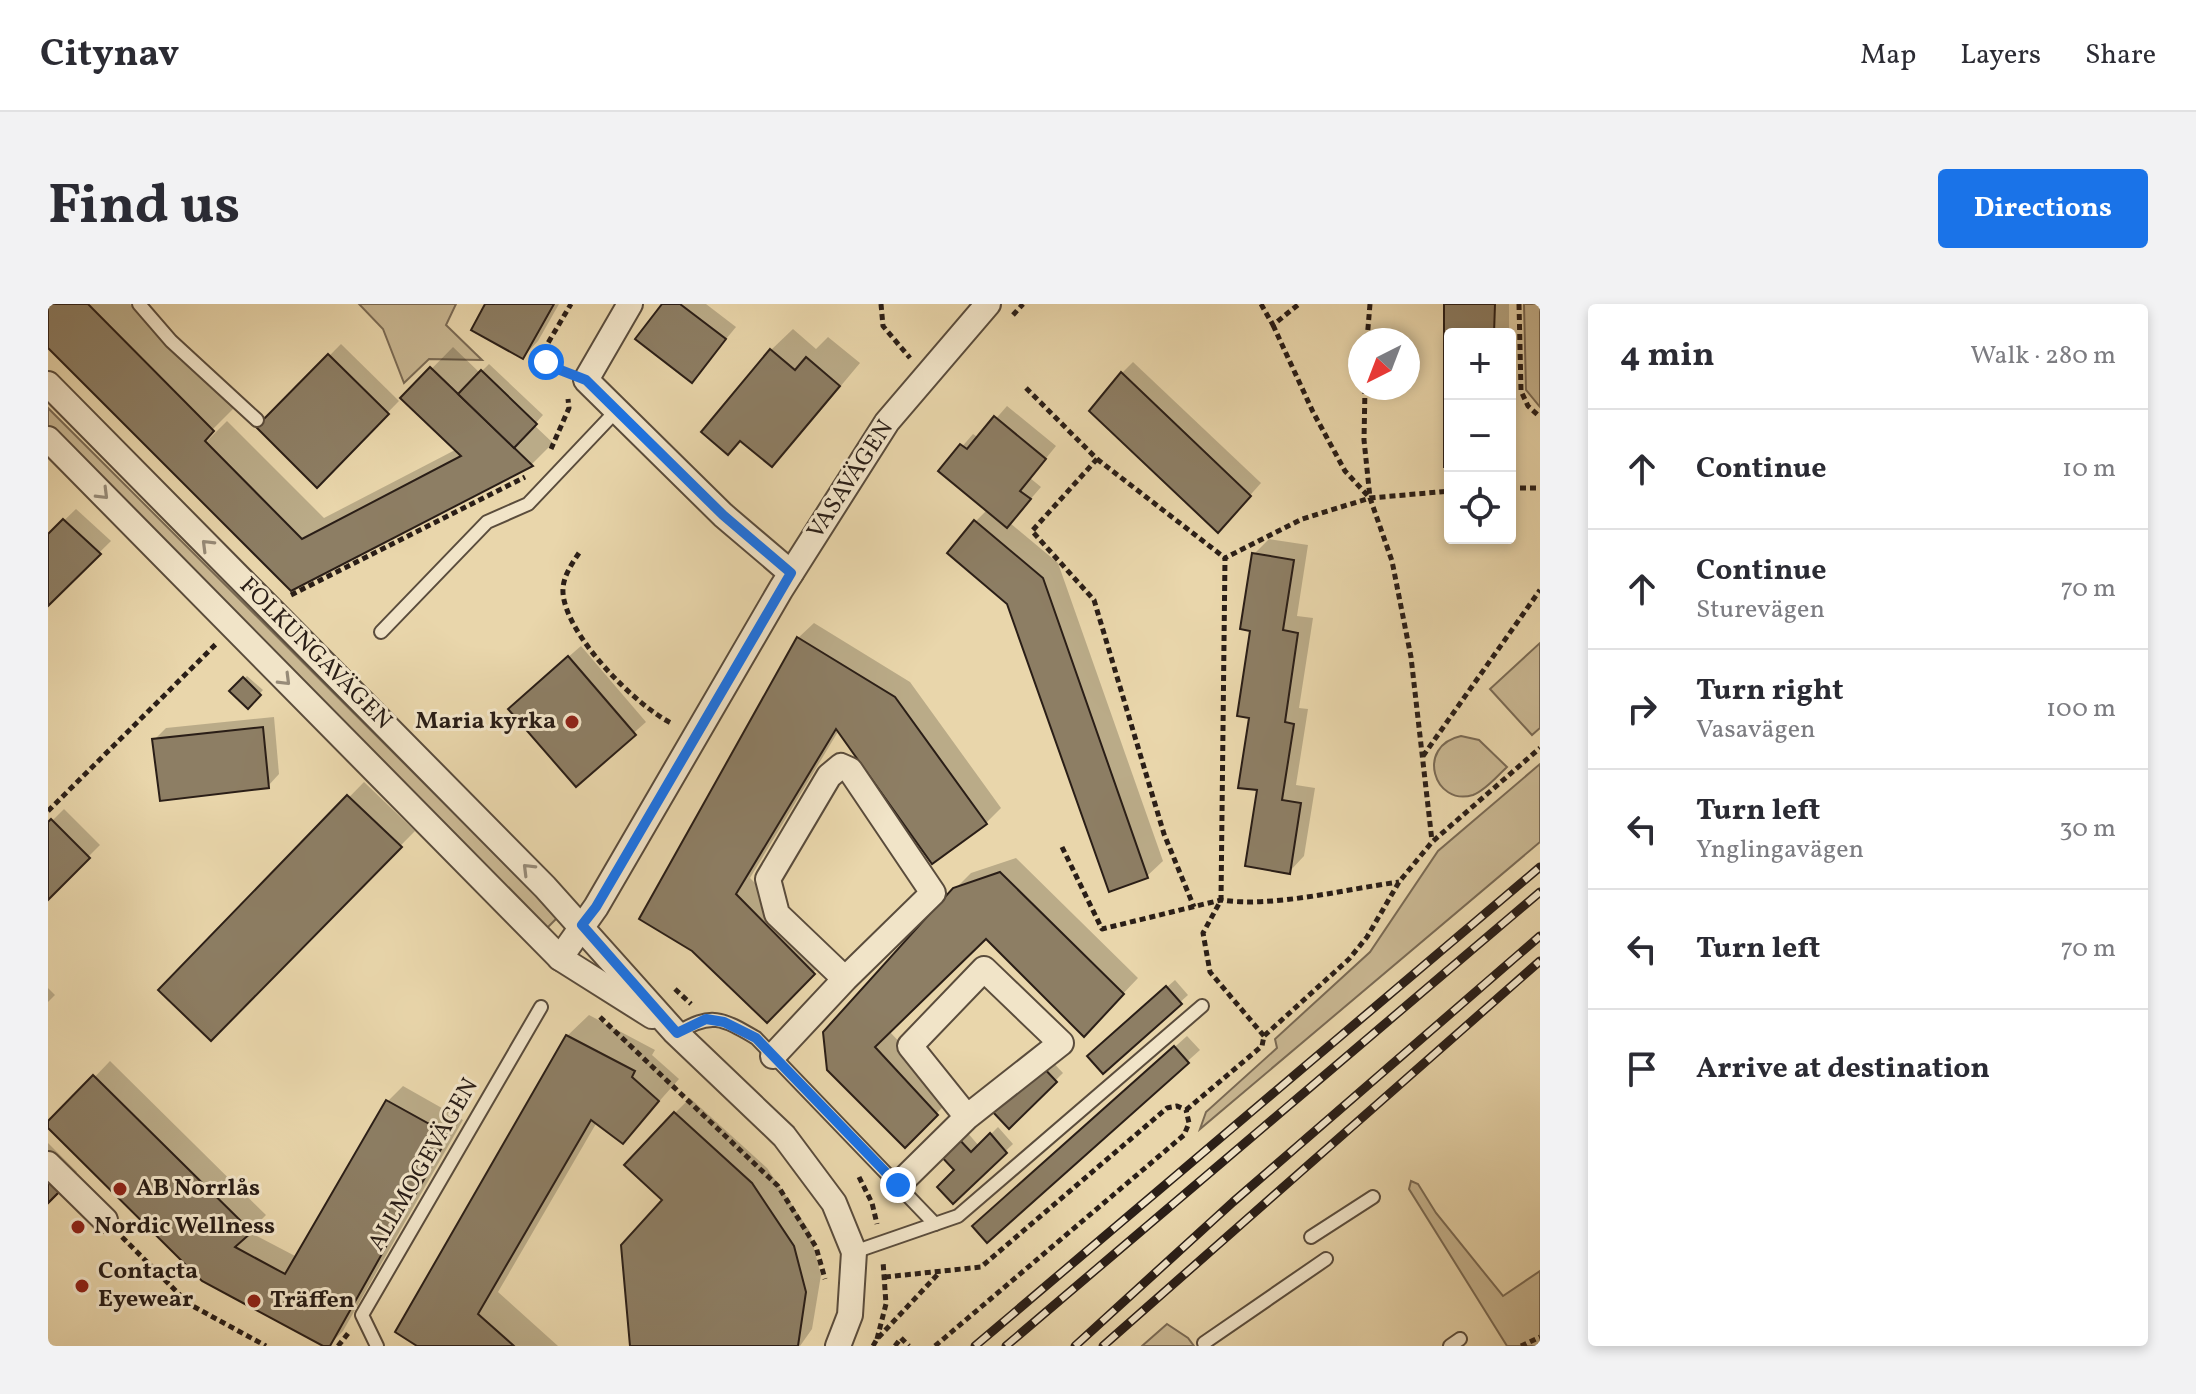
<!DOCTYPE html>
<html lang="en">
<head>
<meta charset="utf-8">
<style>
  :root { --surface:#fff; --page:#f2f2f3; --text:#2b2b33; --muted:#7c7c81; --line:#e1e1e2; --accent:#1a73e8 }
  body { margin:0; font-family:Vollkorn,serif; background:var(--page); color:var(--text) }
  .controls { position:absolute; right:24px; top:24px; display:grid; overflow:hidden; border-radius:8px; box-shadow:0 4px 12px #0003 }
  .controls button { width:72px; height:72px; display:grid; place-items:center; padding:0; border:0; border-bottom:2px solid var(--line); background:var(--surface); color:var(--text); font:40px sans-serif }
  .compass { position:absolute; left:1300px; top:24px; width:72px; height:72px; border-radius:50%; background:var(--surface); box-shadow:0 4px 12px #0003; rotate:222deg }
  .stop { position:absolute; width:24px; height:24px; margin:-18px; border:6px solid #1a73e8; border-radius:50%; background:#fff }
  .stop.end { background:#1a73e8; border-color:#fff; box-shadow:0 2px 8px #0008 }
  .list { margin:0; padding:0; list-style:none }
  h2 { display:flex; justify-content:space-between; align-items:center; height:104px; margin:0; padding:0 32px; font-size:34px }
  h2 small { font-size:26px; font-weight:400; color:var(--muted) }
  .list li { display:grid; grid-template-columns:52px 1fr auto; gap:24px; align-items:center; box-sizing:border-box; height:120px; padding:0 32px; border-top:2px solid var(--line) }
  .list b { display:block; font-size:30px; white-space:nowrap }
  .list p { margin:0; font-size:26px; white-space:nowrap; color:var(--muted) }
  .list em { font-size:26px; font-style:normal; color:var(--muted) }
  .icon { flex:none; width:44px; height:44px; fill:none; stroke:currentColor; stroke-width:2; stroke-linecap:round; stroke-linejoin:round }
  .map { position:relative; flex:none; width:1492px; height:1042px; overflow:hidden; border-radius:8px }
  header { display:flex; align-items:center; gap:48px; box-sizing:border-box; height:112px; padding:0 40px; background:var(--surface); border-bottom:2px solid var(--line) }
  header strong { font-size:38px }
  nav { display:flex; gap:44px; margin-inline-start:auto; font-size:28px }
  .intro { display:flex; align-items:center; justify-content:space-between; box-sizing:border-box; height:192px; padding:0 48px }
  h1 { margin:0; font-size:56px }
  .button { padding:20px 36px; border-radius:8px; background:var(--accent); color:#fff; font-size:28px; font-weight:700 }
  main { display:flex; gap:48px; padding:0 48px }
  aside { flex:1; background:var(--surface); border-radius:8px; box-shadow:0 4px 12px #0003 }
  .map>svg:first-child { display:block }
  .green { fill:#c9b792; stroke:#7a6a54; stroke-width:2 }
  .shadow { fill:#0003 }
  .building { fill:#8d7e64; stroke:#2a1e17; stroke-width:2 }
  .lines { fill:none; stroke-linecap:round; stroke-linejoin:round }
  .service-casing { stroke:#5a4c3c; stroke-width:16 }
  .minor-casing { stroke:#5a4c3c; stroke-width:28 }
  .path { stroke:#2a1e17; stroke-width:5; stroke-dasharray:6 4; stroke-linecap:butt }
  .service { stroke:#f1e4c8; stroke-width:12 }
  .minor { stroke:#f1e4c8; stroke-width:24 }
  .rail-casing { stroke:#2a1e17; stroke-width:9 }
  .rail { stroke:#f1e4c8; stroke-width:6; stroke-dasharray:18; stroke-linecap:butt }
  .oneway { stroke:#978b78 }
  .route { stroke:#1a73e8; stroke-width:10 }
  .poi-dot { fill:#8f2418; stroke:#f1e4c8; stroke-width:3 }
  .labels { text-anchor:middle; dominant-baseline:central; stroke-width:6; stroke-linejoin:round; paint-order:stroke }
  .street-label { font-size:24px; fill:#2a1e17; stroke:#f1e4c8 }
  .poi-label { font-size:24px; font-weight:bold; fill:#2a1e17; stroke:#f1e4c8; text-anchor:start }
</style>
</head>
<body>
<header>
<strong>Citynav</strong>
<nav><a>Map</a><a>Layers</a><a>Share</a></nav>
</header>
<div class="intro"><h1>Find us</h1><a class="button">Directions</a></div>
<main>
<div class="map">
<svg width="1492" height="1042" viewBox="0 0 1492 1042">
  <rect width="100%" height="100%" fill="#e9d6ab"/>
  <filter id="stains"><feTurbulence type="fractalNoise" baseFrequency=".0025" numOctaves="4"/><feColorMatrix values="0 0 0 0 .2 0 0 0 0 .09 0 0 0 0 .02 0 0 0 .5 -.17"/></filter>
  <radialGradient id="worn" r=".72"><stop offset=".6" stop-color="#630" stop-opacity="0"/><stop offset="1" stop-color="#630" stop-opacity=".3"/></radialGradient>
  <g class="green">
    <path d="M311,0H408L398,21L434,56L381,55L356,79L335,25Z"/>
    <path d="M1476,0H1492V103L1478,86Z"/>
    <path d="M0,104L510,613L499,624L0,125Z"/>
    <path d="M1492,339V424L1484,431L1442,385Z"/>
    <path d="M1413,432L1431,436L1459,463C1449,472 1438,486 1425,491C1386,503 1367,442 1413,432Z"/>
    <path d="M1492,460V538L1152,825L1158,808L1229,744L1227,735L1322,648L1390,547Z"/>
    <path d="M1363,877L1370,880L1388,909L1455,992L1492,967V1042H1459L1361,885Z"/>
    <path d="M1119,1020L1140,1034L1146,1042H1094Z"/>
  </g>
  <g class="shadow">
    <path d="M0,0H82L186,104L148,142L151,145L179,117L276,214L409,145L355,94L405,43L432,69L441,60L495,111L486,121L505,139L484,160L243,284L0,41Z"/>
    <path d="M440,0H511L490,37L475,53Z"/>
    <path d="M616,0H658L688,23L644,76Z"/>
    <path d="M1398,0H1461V30H1402V161Z"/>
    <path d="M745,25L768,45L780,33L812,59L745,139L724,160L693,135L723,46Z"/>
    <path d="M293,40L351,97L269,181L211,123Z"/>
    <path d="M1085,58L1213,179L1181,215L1074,69Z"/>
    <path d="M959,102L1008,142L982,174L993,183L962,219L1010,259L1115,557L1099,572L1062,585L961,298L927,218L940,205L893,167L925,130L931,134Z"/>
    <path d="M28,205L63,237L0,299V232Z"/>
    <path d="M1221,235L1260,241L1249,312L1265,314L1251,404L1260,405L1248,481L1267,484L1256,552L1241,568L1211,485L1204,412L1206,250Z"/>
    <path d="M766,319L862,378L953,504L938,519L791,426L702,574L780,653L719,716L645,645L750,334Z"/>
    <path d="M533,342L598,418L528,480L474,393Z"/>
    <path d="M199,372L215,386L200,402L184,387Z"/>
    <path d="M226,413L231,470L220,482L106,436L118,424Z"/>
    <path d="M316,478L367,527L163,734L113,686Z"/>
    <path d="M16,505L52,541L0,593V521Z"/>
    <path d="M968,554L1090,674L1051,715L938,632L841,727L904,794L857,841L781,765L907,585L923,569Z"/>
    <path d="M1127,676L1140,691L1055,768L1049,745Z"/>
    <path d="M0,684L7,691L0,698Z"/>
    <path d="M541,711L607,746L604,751L631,775L575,838L549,818L450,988L510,1042H373L519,732Z"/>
    <path d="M1139,732L1152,746L940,936L936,914Z"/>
    <path d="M1000,753L1015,769L961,822Z"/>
    <path d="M62,757L218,911L201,928L249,953L340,797L355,782L415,816L295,1027L280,1042L0,822Z"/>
    <path d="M642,794L719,864L761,926L773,971L764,1025L752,1042H584L617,896L627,809Z"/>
    <path d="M950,823L965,840L905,897L909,866L894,850L918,827L931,842Z"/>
    <path d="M0,839L29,868L0,897Z"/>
  </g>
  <g class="building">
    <path d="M0,0H40L166,127L157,137L254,235L413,152L352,94L382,63L485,162L243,287L0,44Z"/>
    <path d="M437,0H506L475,55L423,26Z"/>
    <path d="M614,0H632L678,35L644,79L587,35Z"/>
    <path d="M1396,0H1447L1446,30H1402V163H1396Z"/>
    <path d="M722,45L747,66L758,53L792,82L724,163L692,137L680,151L653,128Z"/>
    <path d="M280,50L341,110L269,184L208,123Z"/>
    <path d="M433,66L489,120L466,144L410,90Z"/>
    <path d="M1073,68L1203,192L1170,229L1041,107Z"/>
    <path d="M946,112L998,155L972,187L983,195L959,224L890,167L912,140L919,145Z"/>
    <path d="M15,215L53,250L0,302V230Z"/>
    <path d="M926,216L995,274L1100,574L1061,588L959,300L899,249Z"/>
    <path d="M1204,249L1246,256L1235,326L1250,329L1237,418L1246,420L1234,496L1253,499L1242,570L1197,562L1209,486L1190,484L1201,414L1189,412L1202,327L1192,325Z"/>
    <path d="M749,333L847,393L939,520L884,560L788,425L688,590L767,670L719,719L644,647L591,615Z"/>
    <path d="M520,352L588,431L528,483L460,405Z"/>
    <path d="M195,373L213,391L200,405L181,387Z"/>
    <path d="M215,423L221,484L112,497L104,435Z"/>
    <path d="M299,491L354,543L163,737L110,686Z"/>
    <path d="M3,515L42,554L0,596V518Z"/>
    <path d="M952,568L1076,690L1036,733L938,635L827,743L890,811L857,844L779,766L775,728L905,584Z"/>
    <path d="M1118,682L1134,700L1055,770L1039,752Z"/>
    <path d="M518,731L587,767L584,773L611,797L575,840L543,816L430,1010L466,1042H369L347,1028Z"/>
    <path d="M1126,742L1141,759L939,939L924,922Z"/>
    <path d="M991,759L1009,778L961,825L943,806Z"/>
    <path d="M45,771L204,928L187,943L237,970L338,796L401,831L282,1042H275L154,977L0,824V817Z"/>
    <path d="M626,808L704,879L746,942L758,988L750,1042H582L573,941L614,896L576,861Z"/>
    <path d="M942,829L959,849L905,900L889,883L906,866L891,850L909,833L923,848Z"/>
    <path d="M0,869L15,884L0,899Z"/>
    <path d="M0,869L15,884L0,899Z"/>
  </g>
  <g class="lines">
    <g class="service-casing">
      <g id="service">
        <path d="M91,0L123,37L209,116"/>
        <path d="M333,328L439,218L480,200L569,106"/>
        <path d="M629,729C663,708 674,714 708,734L887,920"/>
        <path d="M1263,933L1325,893"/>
        <path d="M806,948L910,912L1154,702"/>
        <path d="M1156,1039L1278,955"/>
        <path d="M329,1042L314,1011L493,703"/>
        <path d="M1402,1042L1412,1035"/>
      </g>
    </g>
    <g class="minor-casing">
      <g id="minor">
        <path d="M582,0L538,76L675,211L743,269"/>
        <path d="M0,80L497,583L626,727L736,832L786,899L806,948L802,1011L790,1042"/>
        <path d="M0,135L512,654L604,712"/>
        <path d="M512,654L548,603L733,285L839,118L940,0"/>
        <path d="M725,752L797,675L729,610L720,575L781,472L793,462L802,466L885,589L797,675"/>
        <path d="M0,860L57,916"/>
        <path d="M850,881L919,813L862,742L936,665L1013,739L919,813"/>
      </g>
    </g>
    <g class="path">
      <path d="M833,0L835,22L862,54"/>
      <path d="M1213,0L1225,21L1251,0"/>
      <path d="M1471,0L1473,87L1480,102L1492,113"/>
      <path d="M965,11L975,0"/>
      <path d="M1225,21L1265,108L1297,167L1321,193"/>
      <path d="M1319,36L1322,0"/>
      <path d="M515,67L502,62L496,51L497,44L523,0"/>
      <path d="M978,84L1049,155L984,227L1046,296L1116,530L1146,603"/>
      <path d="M1317,84L1316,136L1322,194L1344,257L1363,353L1384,537"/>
      <path d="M503,145L521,104L520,95"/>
      <path d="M1049,155L1177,254"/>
      <path d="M1462,184H1492"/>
      <path d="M531,249C523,261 514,274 515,289C518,332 589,403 625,420"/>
      <path d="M243,291L477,173"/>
      <path d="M1375,452L1492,286"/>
      <path d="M0,507L168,340"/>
      <path d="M1014,543L1054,625L1173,596C1225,604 1298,585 1351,578"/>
      <path d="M627,685L643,700"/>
      <path d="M552,713L730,882L768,943L777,975"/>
      <path d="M1216,732L1162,668L1155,629L1173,596L1177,254L1254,215L1322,194L1402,187"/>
      <path d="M1138,806L1214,742L1216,732L1301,655L1319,633L1351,578L1384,538L1492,444"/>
      <path d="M811,873L824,899L829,920"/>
      <path d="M74,933L141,1000L218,1042"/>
      <path d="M837,973L933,963L1119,804L1129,802L1138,806"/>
      <path d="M829,1035L838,1000L835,957"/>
      <path d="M290,1042L302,1027"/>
      <path d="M825,1042L829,1035L891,969"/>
      <path d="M847,1042L853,1034L861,1042"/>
      <path d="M887,1042L1136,831L1141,819L1138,806"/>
      <path d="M1473,1042L1492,1033"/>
    </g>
    <use href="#service" class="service"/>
    <use href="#minor" class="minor"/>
    <g class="rail-casing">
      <g id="rail">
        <path d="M927,1042L1492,563"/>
        <path d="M958,1042L1492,588"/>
        <path d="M1027,1042L1185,898L1492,632"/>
        <path d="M1055,1042L1492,657"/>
      </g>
    </g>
    <use href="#rail" class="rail"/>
  </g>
  <defs><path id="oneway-chevron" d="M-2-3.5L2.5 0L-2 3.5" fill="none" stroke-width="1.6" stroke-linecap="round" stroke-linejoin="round" transform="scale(2)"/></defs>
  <g class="oneway">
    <use href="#oneway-chevron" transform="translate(55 190) rotate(45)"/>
    <use href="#oneway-chevron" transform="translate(159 241) rotate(-135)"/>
    <use href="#oneway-chevron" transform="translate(237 376) rotate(45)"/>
    <use href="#oneway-chevron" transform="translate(480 565) rotate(-135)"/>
  </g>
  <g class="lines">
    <path class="route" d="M498,58L502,62L538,76L675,211L743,269L548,603L534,621L629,729L658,715L676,718L708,734L850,881"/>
  </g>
  <g class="poi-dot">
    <circle cx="524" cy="418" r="8"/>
    <circle cx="72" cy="885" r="8"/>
    <circle cx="30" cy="923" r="8"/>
    <circle cx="34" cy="982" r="8"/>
    <circle cx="206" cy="997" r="8"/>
  </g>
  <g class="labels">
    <g class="street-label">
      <text transform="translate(803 176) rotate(-57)">VASAVÄGEN</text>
      <text transform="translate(267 350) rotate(45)">FOLKUNGAVÄGEN</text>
      <text transform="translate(376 861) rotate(-60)">ALLMOGEVÄGEN</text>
    </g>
    <g class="poi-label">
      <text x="508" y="418" text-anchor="end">Maria kyrka</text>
      <text x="88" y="885">AB Norrlås</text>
      <text x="46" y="923">Nordic Wellness</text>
      <text x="50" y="968">Contacta<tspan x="50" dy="28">Eyewear</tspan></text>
      <text x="222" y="997">Träffen</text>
    </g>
  </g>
  <rect width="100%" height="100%" filter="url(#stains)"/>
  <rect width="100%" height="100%" fill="url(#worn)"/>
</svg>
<div class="controls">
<button>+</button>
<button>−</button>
<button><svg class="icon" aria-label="locate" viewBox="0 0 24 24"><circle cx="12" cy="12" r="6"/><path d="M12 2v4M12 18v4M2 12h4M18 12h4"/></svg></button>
</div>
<svg class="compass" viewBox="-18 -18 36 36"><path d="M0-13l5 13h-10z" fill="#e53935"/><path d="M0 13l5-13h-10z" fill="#7c7c81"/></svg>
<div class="stop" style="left:498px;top:58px"></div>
<div class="stop end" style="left:850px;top:881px"></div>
</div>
<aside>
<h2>4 min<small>Walk · 280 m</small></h2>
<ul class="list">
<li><svg class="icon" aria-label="ahead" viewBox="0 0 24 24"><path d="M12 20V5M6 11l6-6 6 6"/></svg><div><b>Continue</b></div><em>10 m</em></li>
<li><svg class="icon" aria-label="ahead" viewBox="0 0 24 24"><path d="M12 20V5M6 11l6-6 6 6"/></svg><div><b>Continue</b><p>Sturevägen</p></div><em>70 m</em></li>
<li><svg class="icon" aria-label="right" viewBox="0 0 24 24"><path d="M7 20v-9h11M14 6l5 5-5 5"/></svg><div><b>Turn right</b><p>Vasavägen</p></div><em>100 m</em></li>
<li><svg class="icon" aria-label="left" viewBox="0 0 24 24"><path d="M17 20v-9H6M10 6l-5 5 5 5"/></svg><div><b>Turn left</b><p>Ynglingavägen</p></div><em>30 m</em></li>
<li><svg class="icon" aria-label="left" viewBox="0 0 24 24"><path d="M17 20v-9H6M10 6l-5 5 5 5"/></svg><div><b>Turn left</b></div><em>70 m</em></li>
<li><svg class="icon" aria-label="arrive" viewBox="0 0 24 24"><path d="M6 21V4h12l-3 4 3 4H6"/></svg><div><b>Arrive at destination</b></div></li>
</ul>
</aside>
</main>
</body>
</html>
